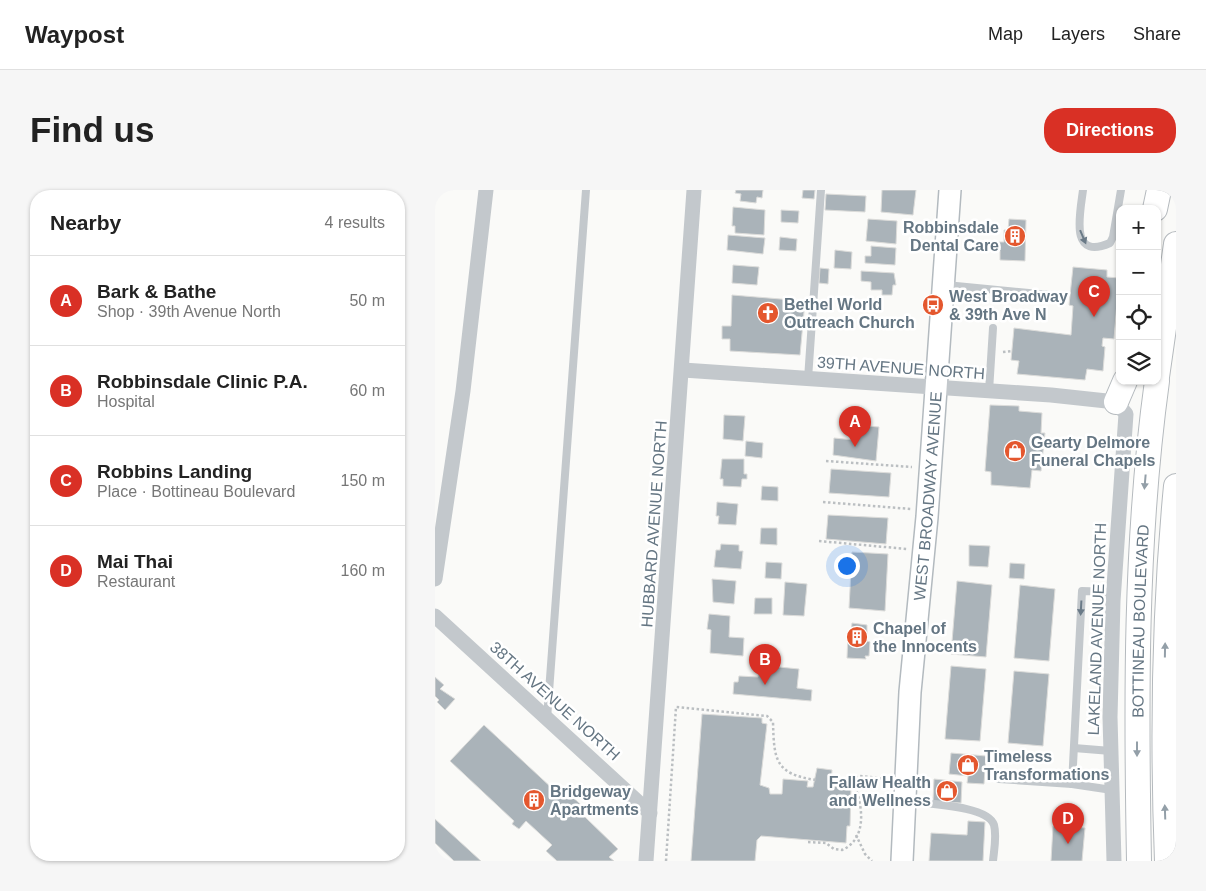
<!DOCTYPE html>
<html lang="en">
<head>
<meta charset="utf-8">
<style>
  :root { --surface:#fff; --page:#f6f6f6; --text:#222; --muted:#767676; --line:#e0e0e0; --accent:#d93025 }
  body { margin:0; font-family:Arial,sans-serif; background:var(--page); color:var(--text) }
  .controls { position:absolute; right:15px; top:15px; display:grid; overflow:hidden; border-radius:10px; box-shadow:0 1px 4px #0004 }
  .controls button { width:45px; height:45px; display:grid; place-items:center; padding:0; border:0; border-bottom:1px solid var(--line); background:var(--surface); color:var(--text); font:25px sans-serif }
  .you { position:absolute; left:411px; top:375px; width:18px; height:18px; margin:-12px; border:4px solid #fff; border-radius:50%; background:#1a73e8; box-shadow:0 0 0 8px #1a73e833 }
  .badge { display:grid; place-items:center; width:32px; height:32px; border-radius:50%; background:var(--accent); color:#fff; font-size:16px; font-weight:700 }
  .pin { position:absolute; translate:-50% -41px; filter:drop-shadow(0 1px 2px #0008) }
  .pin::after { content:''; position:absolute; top:26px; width:18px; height:15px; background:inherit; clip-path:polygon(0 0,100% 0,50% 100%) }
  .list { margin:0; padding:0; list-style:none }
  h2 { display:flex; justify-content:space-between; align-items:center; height:65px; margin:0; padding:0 20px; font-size:21px }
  h2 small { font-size:16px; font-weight:400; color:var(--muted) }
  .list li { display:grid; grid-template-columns:32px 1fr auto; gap:15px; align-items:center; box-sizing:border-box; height:90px; padding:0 20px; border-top:1px solid var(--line) }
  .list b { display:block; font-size:19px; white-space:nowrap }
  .list p { margin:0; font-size:16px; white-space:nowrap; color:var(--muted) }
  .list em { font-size:16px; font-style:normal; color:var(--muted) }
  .icon { flex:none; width:28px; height:28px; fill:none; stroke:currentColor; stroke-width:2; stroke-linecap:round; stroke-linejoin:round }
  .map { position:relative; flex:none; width:741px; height:671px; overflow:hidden; border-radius:20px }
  header { display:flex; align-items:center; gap:30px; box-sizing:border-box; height:70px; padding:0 25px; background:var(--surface); border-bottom:1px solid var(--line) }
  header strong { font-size:24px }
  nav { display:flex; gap:28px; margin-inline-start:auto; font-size:18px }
  .intro { display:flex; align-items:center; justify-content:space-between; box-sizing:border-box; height:120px; padding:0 30px }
  h1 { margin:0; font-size:35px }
  .button { padding:12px 22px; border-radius:20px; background:var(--accent); color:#fff; font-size:18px; font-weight:700 }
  main { display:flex; gap:30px; padding:0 30px }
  aside { flex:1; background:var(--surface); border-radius:20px; box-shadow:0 1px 4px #0004 }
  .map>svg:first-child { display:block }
  .building { fill:#aab3b9; stroke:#dcdcda }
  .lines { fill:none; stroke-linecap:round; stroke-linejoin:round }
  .secondary-casing { stroke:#b3babf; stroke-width:24 }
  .primary-casing { stroke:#b5babe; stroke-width:26 }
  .path { stroke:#bbbfc2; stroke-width:2.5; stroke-dasharray:2.5 2.5; stroke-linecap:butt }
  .lane { stroke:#c3c8cc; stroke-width:8 }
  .street { stroke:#c3c8cc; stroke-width:15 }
  .secondary { stroke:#fff; stroke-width:21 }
  .primary { stroke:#fff; stroke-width:24 }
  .oneway { fill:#6a7a87 }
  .oneway2 { fill:#939fa8 }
  .labels { text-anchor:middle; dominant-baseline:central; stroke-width:5; stroke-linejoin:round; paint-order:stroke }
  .poi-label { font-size:16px; font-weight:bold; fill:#657683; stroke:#fff; text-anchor:start }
  .street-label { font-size:16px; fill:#657683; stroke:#fff }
</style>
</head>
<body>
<header>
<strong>Waypost</strong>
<nav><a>Map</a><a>Layers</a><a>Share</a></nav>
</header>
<div class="intro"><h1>Find us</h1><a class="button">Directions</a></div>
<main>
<aside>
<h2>Nearby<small>4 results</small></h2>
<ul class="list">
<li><span class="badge">A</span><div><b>Bark &amp; Bathe</b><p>Shop · 39th Avenue North</p></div><em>50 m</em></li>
<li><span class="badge">B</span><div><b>Robbinsdale Clinic P.A.</b><p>Hospital</p></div><em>60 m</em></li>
<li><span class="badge">C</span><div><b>Robbins Landing</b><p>Place · Bottineau Boulevard</p></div><em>150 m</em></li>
<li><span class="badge">D</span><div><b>Mai Thai</b><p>Restaurant</p></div><em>160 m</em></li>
</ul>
</aside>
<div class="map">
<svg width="741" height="671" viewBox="0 0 741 671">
  <rect width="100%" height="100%" fill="#fafaf8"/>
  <g class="building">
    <path d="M301,0H328L327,8L322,7L321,13L305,11L306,4L300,3Z"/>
    <path d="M368,0H380L379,9L367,8Z"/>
    <path d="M447,0H481L478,25L446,22Z"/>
    <path d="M391,4L431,6L430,22L390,20Z"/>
    <path d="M298,17L330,20L329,45L300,43V36H297Z"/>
    <path d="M346,20L364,21L363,33L346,32Z"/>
    <path d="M433,29L462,31L461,54L431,51Z"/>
    <path d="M574,29L591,30L590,71L565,70V61H559V52H569V40H573Z"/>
    <path d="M293,45L330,48L328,64L292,60Z"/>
    <path d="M345,47L362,49L361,61L344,60Z"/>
    <path d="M436,56L461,58L460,75L430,73V66H436Z"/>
    <path d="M400,60L417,62L416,79L399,78Z"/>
    <path d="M298,75L324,77L322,95L297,93Z"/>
    <path d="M638,77L672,80V87L684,88L679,149L668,148L667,156L670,157L668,181L652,179L650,190L582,184L584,171L576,170L579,138L636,145L638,116L634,115Z"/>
    <path d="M385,78L394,79L393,94L384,93Z"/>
    <path d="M426,81L459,83L461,95H458L457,105H447V100H436V92L426,91Z"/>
    <path d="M297,105L370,111L365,165L295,161V149H287V136H296Z"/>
    <path d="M555,215L584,216V221L607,223L606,243H610L606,281L597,280L595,298L556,295V282L550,281Z"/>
    <path d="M289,225L310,226L308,251L288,249Z"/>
    <path d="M420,235L444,237L441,271L398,265L399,248L419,250Z"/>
    <path d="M311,251L328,253L327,268L310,266Z"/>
    <path d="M287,269H309V284H312V289H307L306,297L288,296V289H285Z"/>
    <path d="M396,279L456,283L454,307L394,303Z"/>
    <path d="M327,296L343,297V311L326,310Z"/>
    <path d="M282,312L303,314L301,335L283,334L284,326H281Z"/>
    <path d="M393,325L453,328L451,354L391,349Z"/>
    <path d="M326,338H342V355L325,354Z"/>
    <path d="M286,354L304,355V361H308L306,379L279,377L281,360H285Z"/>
    <path d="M534,355L555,356L553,377L534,376Z"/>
    <path d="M417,362L453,364L450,421L414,418Z"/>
    <path d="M331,372L347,373L346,389L330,388Z"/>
    <path d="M575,373L590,374L589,389L574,388Z"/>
    <path d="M277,389L301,391L299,414L278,412Z"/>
    <path d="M522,391L557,395L551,467L516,464Z"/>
    <path d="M350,392L372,394L369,426L348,425Z"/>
    <path d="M585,395L620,399L614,471L579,468Z"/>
    <path d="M320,408H337V424H319Z"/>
    <path d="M274,424L295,426L294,447L309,448L308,466L275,463L276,440L272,439Z"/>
    <path d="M417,433L432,435V451L435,452L434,466H430L431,469L412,468L413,442H416Z"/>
    <path d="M324,475L364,479L362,498L377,500L376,511L298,504L299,492H303L304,486L323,487Z"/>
    <path d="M516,476L551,479L545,551L510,549Z"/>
    <path d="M579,481L614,484L608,556L573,553Z"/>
    <path d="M0,487L9,495L5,499L20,509L10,520L2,512L4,510L0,506Z"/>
    <path d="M267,524L327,528V533L332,534L325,595L334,598L335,604H347L348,589L373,591L372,597H378L382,578L397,580L396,596L416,597L415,636H412L411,653L326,646L322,650L320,671H256Z"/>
    <path d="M49,535L119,600L124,595L153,621L149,626L183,659L174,667L179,671H122L111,661L117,655L91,631L84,639L77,634L79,631L15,571Z"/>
    <path d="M516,563L551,566L549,594L532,593L533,586L514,584Z"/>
    <path d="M499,589L527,592L526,613L498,611Z"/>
    <path d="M0,629L46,671H19L0,653Z"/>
    <path d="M533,631L550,632L548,671H494L496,643L532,645Z"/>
    <path d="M618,636L650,638L647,671H616Z"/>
  </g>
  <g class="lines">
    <g class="secondary-casing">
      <g id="secondary">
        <path id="s1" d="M467,671L475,502L492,327L515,0"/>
      </g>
    </g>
    <g class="primary-casing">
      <g id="primary">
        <path d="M720,19L724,0"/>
        <path d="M722,187L741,54"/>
        <path d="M681,212L690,191"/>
        <path id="s2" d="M704,671C701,510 700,351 722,191"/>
        <path d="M732,671C727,546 729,421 741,296"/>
      </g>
    </g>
    <g class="path">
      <path d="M568,162L577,161"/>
      <path d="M391,271L477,277"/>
      <path d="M388,312L476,319"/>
      <path d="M384,351L472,359"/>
      <path d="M396,592H406L425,586L453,589"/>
      <path d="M421,645L430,664L437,671"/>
      <path d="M373,652L391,653L399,659L407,660C435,648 427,609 416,588"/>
      <path d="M231,671L241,517L332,526L338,532C339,570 340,584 381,590"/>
    </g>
    <g class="lane">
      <path d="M648,0C645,24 634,71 675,53L678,47L686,0"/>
      <path d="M511,95L615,105"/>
      <path d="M373,189L386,0"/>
      <path d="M554,201L558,138"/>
      <path d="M112,529L151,0"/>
      <path d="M639,558L676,561"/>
      <path d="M564,589L637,594"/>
      <path d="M677,600L637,594L647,401L678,402"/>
      <path d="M471,611C489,614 553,615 559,635C562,646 559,660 558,671"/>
    </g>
    <g class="street">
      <path d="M248,180L616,205L681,212L691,224L678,411L675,527L679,671"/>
      <path d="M0,389L28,201L51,0"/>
      <path d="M0,426L215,623"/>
      <path d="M211,671L259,0"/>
    </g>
    <use href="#secondary" class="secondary"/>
    <use href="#primary" class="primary"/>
  </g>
  <defs><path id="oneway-solid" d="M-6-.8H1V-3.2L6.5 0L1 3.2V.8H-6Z" transform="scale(1.25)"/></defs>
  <g class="oneway">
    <use href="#oneway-solid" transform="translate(648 47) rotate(67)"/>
    <use href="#oneway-solid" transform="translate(646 418) rotate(93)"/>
  </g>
  <g class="oneway2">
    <use href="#oneway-solid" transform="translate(710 292) rotate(95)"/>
    <use href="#oneway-solid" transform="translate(730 460) rotate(-89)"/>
    <use href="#oneway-solid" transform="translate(702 559) rotate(90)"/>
    <use href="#oneway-solid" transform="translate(730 622) rotate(-92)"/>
  </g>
  <defs>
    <g id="building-disc" transform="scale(1.125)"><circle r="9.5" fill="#e4572e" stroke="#fff"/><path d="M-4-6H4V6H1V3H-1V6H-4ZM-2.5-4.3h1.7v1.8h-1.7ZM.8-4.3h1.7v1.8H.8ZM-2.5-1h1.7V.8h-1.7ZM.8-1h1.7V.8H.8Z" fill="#fff"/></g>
    <g id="bus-disc" transform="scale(1.125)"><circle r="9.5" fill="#e4572e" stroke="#fff"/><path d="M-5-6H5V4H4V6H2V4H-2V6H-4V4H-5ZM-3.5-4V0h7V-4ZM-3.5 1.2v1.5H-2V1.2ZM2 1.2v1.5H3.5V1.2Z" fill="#fff"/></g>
    <g id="church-disc" transform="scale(1.125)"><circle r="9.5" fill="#e4572e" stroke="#fff"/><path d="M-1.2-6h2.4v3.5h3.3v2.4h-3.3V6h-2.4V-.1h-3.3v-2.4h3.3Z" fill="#fff"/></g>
    <g id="shop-disc" transform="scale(1.125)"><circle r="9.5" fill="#e4572e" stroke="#fff"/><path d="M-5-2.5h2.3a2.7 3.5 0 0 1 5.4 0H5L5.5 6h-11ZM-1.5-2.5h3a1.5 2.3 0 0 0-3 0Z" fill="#fff"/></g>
  </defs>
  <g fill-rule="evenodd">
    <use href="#building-disc" x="580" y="46"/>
    <use href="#bus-disc" x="498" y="115"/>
    <use href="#church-disc" x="333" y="123"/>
    <use href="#shop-disc" x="580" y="261"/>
    <use href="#building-disc" x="422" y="447"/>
    <use href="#shop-disc" x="533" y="575"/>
    <use href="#shop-disc" x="512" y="601"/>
    <use href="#building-disc" x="99" y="610"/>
  </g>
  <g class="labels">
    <g class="poi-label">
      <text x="564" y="37" text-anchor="end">Robbinsdale<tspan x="564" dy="18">Dental Care</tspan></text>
      <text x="514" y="106">West Broadway<tspan x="514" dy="18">&amp; 39th Ave N</tspan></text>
      <text x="349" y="114">Bethel World<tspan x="349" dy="18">Outreach Church</tspan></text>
      <text x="596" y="252">Gearty Delmore<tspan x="596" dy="18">Funeral Chapels</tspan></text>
      <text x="438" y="438">Chapel of<tspan x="438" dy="18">the Innocents</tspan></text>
      <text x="549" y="566">Timeless<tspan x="549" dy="18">Transformations</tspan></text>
      <text x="496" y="592" text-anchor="end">Fallaw Health<tspan x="496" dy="18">and Wellness</tspan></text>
      <text x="115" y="601">Bridgeway<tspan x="115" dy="18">Apartments</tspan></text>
    </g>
    <g class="street-label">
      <text transform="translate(466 178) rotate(4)">39TH AVENUE NORTH</text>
      <text stroke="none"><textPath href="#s1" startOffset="366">WEST BROADWAY AVENUE</textPath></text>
      <text transform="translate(219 334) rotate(-86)">HUBBARD AVENUE NORTH</text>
      <text stroke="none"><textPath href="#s2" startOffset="240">BOTTINEAU BOULEVARD</textPath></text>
      <text transform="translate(662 439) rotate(-88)">LAKELAND AVENUE NORTH</text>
      <text transform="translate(120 511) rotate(42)">38TH AVENUE NORTH</text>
    </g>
  </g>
</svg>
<div class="controls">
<button>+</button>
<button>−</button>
<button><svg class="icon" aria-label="locate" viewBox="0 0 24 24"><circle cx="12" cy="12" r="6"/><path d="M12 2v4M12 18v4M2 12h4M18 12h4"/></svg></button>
<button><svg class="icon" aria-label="layers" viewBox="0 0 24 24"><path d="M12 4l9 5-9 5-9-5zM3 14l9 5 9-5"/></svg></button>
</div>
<div class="you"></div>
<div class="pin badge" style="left:420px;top:257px">A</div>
<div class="pin badge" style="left:330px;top:495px">B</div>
<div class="pin badge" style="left:659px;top:127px">C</div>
<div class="pin badge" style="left:633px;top:654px">D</div>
</div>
</main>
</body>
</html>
